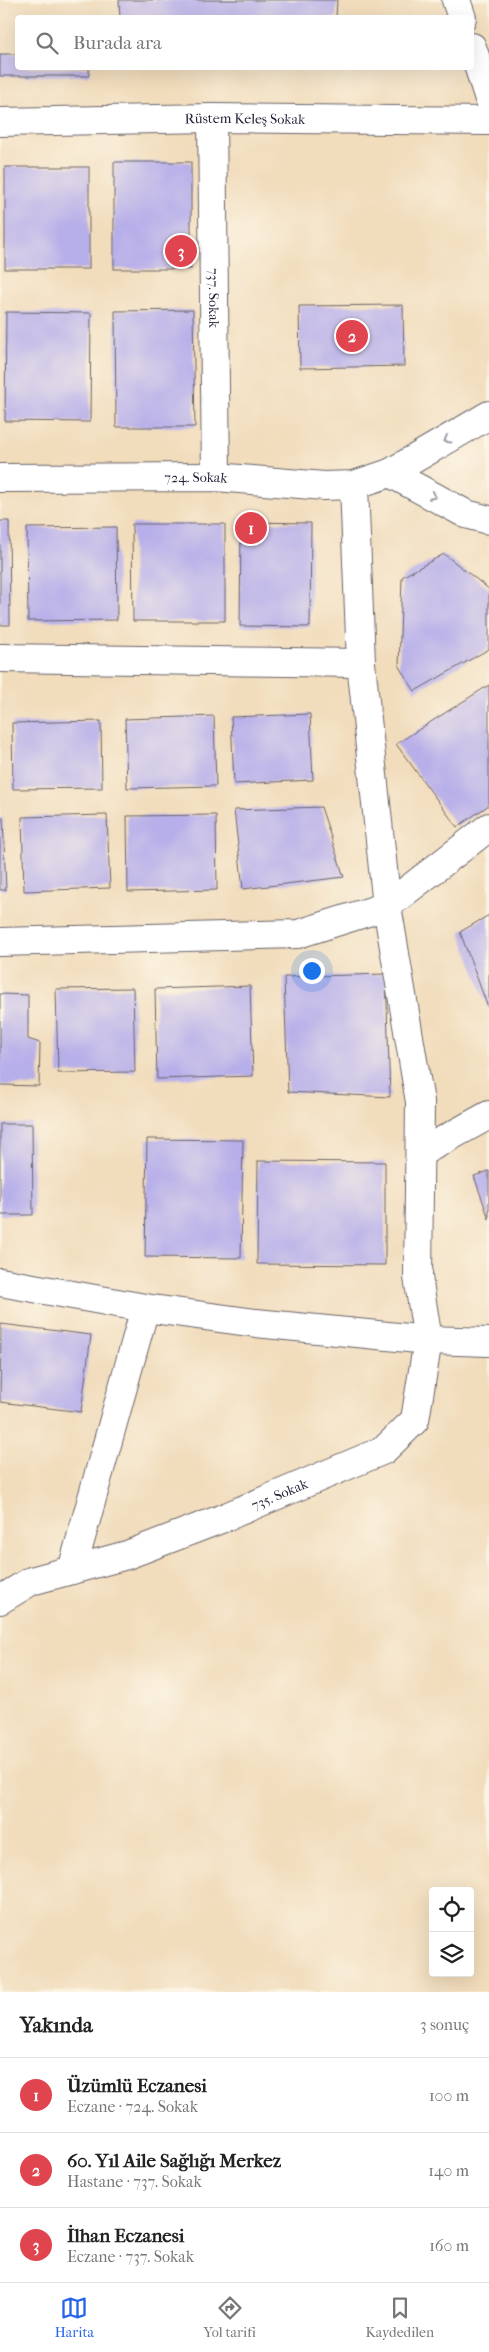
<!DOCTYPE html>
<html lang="tr">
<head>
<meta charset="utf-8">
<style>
  :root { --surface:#fff; --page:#f2f2f2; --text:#222; --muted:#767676; --line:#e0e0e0; --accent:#2563eb }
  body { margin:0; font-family:"IM FELL French Canon",serif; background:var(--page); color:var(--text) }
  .controls { position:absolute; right:15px; bottom:15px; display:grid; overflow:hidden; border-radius:5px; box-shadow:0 5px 20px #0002 }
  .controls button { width:45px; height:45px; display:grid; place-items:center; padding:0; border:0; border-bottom:1px solid var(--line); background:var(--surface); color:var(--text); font:25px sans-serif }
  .you { position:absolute; left:311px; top:970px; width:18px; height:18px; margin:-12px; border:4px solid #fff; border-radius:50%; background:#1a73e8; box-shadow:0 0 0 8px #1a73e833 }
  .badge { display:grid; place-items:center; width:32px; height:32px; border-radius:50%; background:var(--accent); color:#fff; font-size:16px; font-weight:700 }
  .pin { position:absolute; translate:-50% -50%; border:2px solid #fff; box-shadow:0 1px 5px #0006 }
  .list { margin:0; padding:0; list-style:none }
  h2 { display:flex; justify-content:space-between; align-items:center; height:65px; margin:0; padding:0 20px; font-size:21px }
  h2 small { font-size:16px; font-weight:400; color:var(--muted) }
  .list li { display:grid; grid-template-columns:32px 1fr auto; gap:15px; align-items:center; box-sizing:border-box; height:75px; padding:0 20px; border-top:1px solid var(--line) }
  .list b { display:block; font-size:19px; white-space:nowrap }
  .list p { margin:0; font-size:16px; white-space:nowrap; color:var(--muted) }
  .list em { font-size:16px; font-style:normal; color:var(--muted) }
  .icon { flex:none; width:28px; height:28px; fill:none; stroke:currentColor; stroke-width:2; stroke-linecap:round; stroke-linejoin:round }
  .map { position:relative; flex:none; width:489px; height:1992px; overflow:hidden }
  .search { position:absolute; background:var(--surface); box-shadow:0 5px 20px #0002; left:15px; right:15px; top:15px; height:55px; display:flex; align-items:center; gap:12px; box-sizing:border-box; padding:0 18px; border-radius:5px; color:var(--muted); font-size:19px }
  .sheet { height:290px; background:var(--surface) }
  nav { display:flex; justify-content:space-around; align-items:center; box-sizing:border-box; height:70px; border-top:1px solid var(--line); background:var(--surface); font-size:14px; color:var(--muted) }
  nav a { display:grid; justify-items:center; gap:2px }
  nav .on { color:var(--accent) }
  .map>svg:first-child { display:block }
  .building { fill:#b7afe9 }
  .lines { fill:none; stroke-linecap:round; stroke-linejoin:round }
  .minor-casing { stroke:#6a6368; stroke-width:30 }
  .minor { stroke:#fff; stroke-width:28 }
  .oneway { stroke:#9c9ca7 }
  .labels { text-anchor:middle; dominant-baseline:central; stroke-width:4.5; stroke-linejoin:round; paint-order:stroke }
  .street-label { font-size:14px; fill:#22223b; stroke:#fcf5e5 }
</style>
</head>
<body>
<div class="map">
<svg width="489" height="1992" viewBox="0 0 489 1992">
  <rect width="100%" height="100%" fill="#fcf5e5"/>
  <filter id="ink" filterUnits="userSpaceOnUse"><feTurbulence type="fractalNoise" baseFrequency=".02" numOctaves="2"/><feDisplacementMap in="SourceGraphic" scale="10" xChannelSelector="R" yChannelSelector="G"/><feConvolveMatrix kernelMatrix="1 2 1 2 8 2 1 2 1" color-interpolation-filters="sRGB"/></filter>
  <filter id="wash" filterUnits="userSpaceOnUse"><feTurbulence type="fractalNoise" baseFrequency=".0096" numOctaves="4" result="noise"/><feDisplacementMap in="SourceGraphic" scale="20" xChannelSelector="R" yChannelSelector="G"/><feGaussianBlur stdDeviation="1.12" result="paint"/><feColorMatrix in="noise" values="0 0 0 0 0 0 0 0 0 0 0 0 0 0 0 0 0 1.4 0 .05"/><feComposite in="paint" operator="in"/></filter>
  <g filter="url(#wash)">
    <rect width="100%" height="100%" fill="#f1dcbb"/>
    <g id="blocks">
      <g class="building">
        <path d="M119,0H337L336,18H120Z"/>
        <path d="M0,54H18V68H89V76H0Z"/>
        <rect x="114" y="162" width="77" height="107"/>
        <rect x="5" y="167" width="84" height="102"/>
        <path d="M403,305L404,366L300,368L299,306Z"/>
        <path d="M193,310L195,427H116L115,311Z"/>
        <path d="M6,312L91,313L90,422L5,421Z"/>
        <path d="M0,521H9L10,625H0Z"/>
        <path d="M241,522L311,523L310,627L240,626Z"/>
        <path d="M132,524H225V621H133Z"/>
        <path d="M116,527L117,620L28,621L27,528Z"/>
        <path d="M444,554L489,589V649L415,691L399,667L402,577Z"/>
        <path d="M489,685V805L457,827L396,744Z"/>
        <path d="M310,714L313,780L234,784L231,717Z"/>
        <path d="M214,716L216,786L127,788L125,719Z"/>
        <path d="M101,721L102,788L13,789L12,723Z"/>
        <path d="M321,807L344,877L243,889L234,810Z"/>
        <path d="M107,815L110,888L24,891L22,817Z"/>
        <path d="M216,815L217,890L128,892L127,816Z"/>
        <path d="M0,818H3L6,890H0Z"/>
        <path d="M489,915V1010L460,932Z"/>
        <path d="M386,974L390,1097L288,1092L284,977Z"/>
        <path d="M250,986L253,1076L157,1079L155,989Z"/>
        <path d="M133,988L135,1072L58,1073L56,989Z"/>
        <path d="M0,994L28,995V1039L40,1043L39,1086L0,1085Z"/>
        <path d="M0,1124H32L33,1215H0Z"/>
        <path d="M147,1139L243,1140L241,1258L145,1257Z"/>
        <path d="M258,1161L385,1162V1265L257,1264Z"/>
        <path d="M489,1171V1219L474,1176Z"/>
        <path d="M1,1324L91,1335L81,1412L0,1402Z"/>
      </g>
    </g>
  </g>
  <g filter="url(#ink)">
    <use href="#blocks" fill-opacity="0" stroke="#6a6368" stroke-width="1"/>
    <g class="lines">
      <g class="minor-casing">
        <g id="minor">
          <path d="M456,0L462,18"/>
          <path d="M472,47L489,99"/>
          <path id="s1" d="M212,118L216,477"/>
          <path id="s2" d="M0,122L212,118L489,121"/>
          <path d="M390,473L466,514L489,520"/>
          <path id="s3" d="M0,478L216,477L324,486L354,485L390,473L489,415"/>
          <path d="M0,658L361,663L354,485"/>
          <path d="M0,942L298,934L387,906L489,827"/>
          <path d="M420,1153L489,1115"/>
          <path d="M0,1282L145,1308L256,1323L428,1340L418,1277L420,1102L387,906L361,663"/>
          <path d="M72,1570L145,1308"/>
          <path id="s4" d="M0,1600L31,1581L127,1555L221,1519L384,1450L415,1420L428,1340L489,1342"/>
        </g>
      </g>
      <use href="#minor" class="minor"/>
    </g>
    <defs><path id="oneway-chevron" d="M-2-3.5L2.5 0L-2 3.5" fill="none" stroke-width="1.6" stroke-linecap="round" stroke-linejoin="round" transform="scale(1.25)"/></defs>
    <g class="oneway">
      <use href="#oneway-chevron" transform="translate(447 440) rotate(150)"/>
      <use href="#oneway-chevron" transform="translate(433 496) rotate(28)"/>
    </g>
  </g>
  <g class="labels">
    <g class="street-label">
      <text stroke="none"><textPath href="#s2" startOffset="245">Rüstem Keleş Sokak</textPath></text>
      <text stroke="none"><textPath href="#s1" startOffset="180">737. Sokak</textPath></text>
      <text stroke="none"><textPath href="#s3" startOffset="196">724. Sokak</textPath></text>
      <text stroke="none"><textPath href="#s4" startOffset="300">735. Sokak</textPath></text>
    </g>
  </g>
</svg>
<div class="controls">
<button><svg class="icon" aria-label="locate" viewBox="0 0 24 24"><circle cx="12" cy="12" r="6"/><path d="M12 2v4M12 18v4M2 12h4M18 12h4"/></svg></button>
<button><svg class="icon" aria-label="layers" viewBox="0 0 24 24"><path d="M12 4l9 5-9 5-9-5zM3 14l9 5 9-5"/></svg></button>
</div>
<div class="you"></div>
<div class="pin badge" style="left:251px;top:528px;background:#e0444e">1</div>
<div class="pin badge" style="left:352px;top:336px;background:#e0444e">2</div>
<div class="pin badge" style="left:181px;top:251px;background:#e0444e">3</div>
<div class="search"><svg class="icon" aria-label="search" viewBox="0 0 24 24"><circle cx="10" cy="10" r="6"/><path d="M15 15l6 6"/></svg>Burada ara</div>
</div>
<section class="sheet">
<h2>Yakında<small>3 sonuç</small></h2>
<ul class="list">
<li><span class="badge" style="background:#e0444e">1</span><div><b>Üzümlü Eczanesi</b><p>Eczane · 724. Sokak</p></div><em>100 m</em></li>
<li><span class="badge" style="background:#e0444e">2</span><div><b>60. Yıl Aile Sağlığı Merkez</b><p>Hastane · 737. Sokak</p></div><em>140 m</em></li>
<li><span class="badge" style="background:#e0444e">3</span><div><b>İlhan Eczanesi</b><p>Eczane · 737. Sokak</p></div><em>160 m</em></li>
</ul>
</section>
<nav>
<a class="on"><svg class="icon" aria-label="map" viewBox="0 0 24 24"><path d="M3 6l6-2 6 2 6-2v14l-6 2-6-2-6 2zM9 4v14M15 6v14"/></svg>Harita</a>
<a><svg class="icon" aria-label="directions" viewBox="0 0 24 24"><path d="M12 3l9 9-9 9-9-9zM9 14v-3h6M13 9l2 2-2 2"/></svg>Yol tarifi</a>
<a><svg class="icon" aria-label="saved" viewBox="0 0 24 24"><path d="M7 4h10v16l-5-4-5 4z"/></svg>Kaydedilen</a>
</nav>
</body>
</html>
